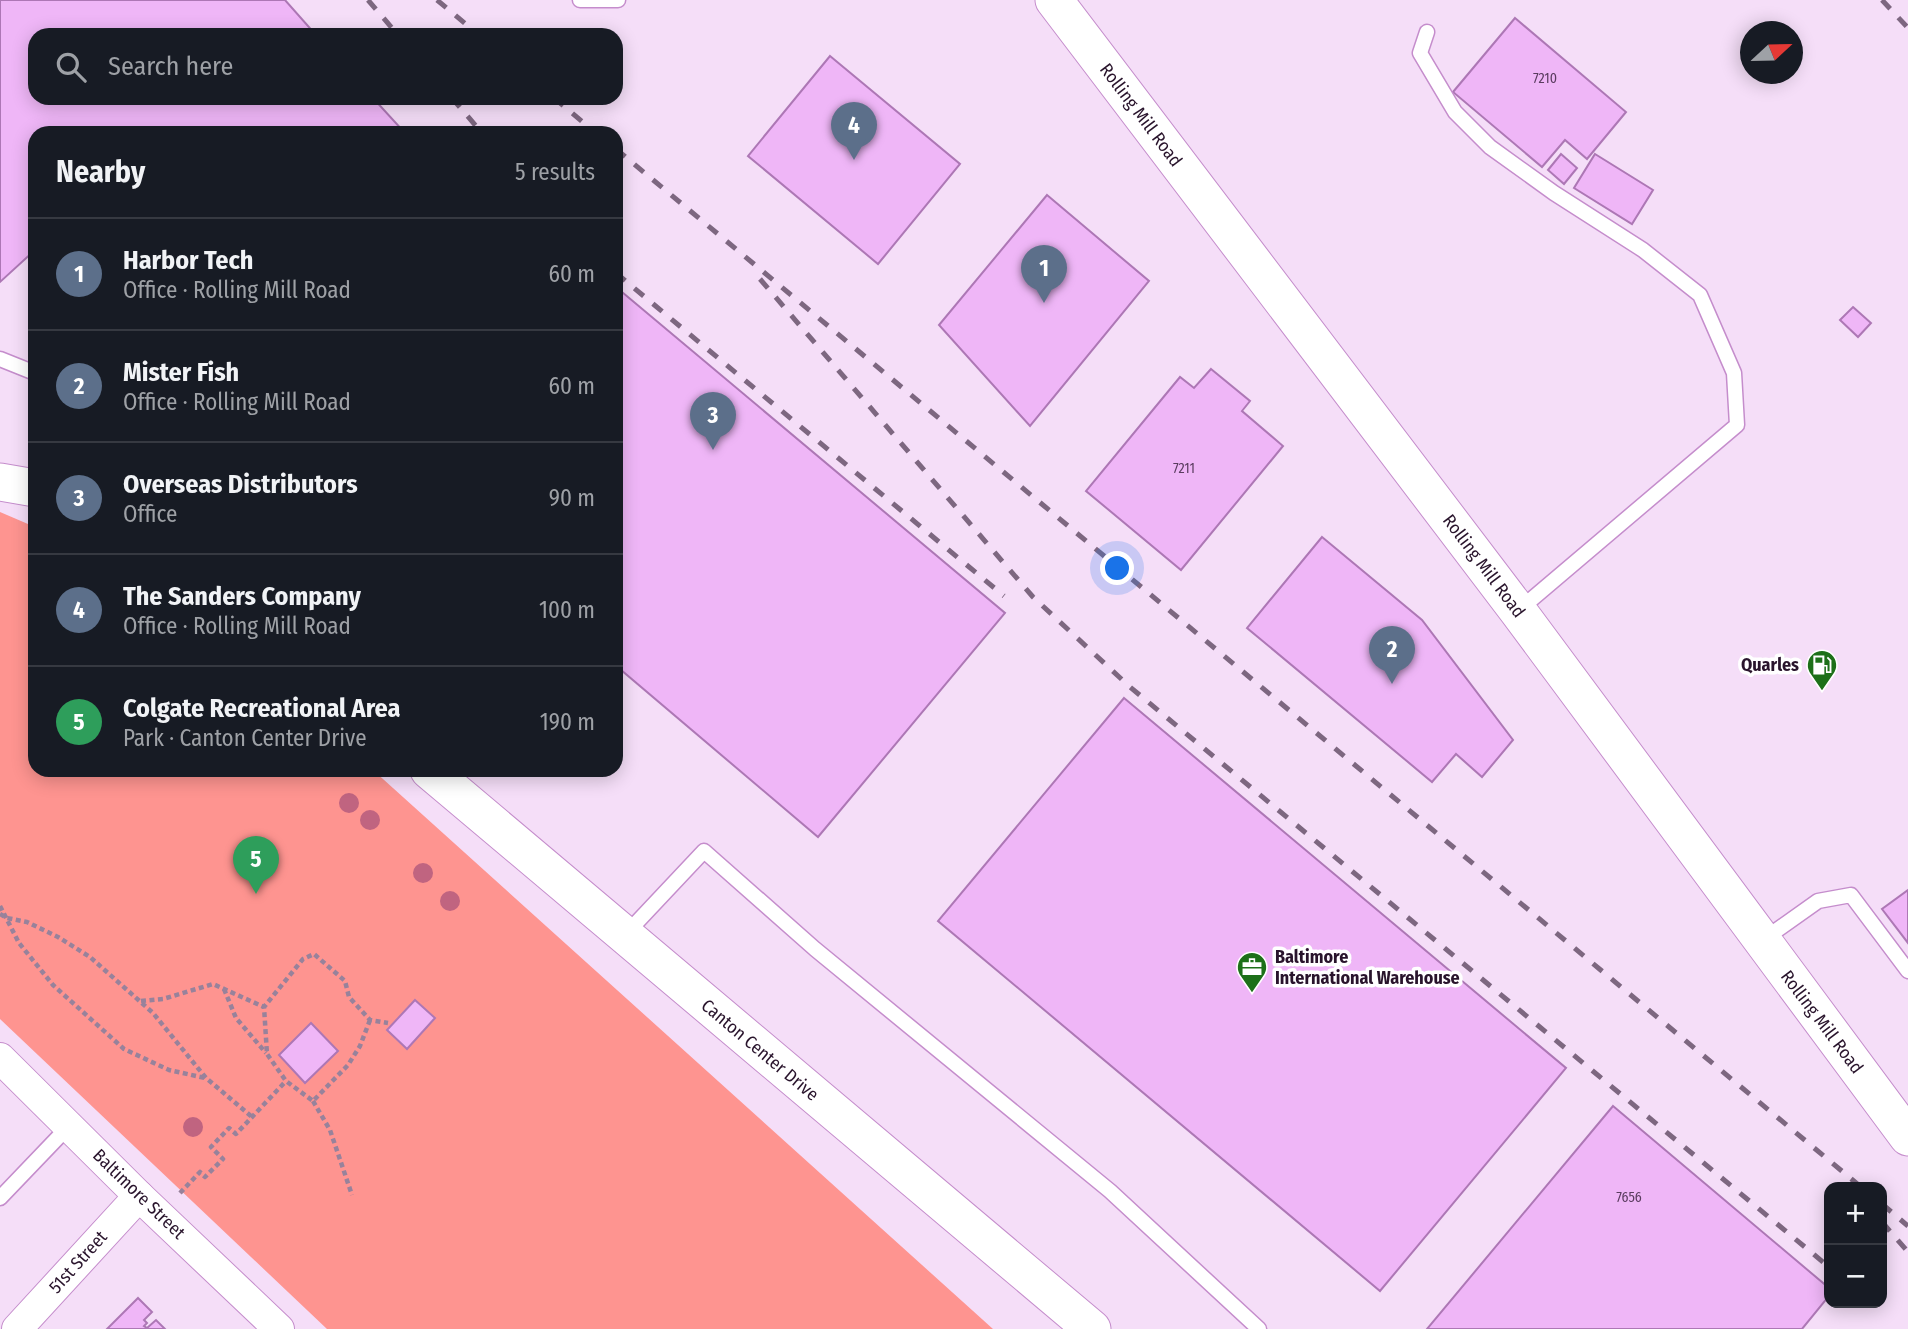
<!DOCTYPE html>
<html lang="en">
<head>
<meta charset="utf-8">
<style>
  :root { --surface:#171b24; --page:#20242c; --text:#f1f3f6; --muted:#9ea1a6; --line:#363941; --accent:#92b893 }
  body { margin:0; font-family:"Fira Sans Condensed",sans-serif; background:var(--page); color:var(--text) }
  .controls { position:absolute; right:21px; bottom:21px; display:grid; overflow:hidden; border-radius:14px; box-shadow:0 4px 18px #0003 }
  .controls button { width:63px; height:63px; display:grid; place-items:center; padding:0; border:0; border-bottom:2px solid var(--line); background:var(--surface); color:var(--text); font:35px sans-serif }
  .compass { position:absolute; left:1740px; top:21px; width:63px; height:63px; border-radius:50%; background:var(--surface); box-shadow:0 4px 18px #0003; rotate:68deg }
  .you { position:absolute; left:1118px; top:569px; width:24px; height:24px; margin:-18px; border:5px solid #fff; border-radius:50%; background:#1a73e8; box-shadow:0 0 0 10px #1a73e833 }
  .badge { display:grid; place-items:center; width:46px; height:46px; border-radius:50%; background:var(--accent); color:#fff; font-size:23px; font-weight:700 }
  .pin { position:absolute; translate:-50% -58px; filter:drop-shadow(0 2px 4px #0008) }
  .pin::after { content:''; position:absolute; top:37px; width:24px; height:21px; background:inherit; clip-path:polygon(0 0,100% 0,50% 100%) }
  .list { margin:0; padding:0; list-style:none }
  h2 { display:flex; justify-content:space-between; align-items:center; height:91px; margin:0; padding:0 28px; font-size:30px }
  h2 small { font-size:23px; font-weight:400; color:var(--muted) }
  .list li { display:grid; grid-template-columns:46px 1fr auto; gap:21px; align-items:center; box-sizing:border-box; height:112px; padding:0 28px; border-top:2px solid var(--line) }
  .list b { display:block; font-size:26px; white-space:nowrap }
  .list p { margin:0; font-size:23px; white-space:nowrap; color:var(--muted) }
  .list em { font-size:23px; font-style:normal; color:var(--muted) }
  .icon { flex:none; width:38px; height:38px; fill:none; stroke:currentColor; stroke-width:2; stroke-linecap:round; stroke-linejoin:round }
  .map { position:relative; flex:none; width:1908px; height:1329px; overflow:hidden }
  .search { position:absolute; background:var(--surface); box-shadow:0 4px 18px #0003; left:28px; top:28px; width:595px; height:77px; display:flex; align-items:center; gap:18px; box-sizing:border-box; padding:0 24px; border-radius:21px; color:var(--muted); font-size:26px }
  .panel { position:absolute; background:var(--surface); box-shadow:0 4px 18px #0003; left:28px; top:126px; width:595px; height:651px; border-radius:21px }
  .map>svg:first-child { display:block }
  .green { fill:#fe9490 }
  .building { fill:#efb6f7; stroke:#ad77b5; stroke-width:2 }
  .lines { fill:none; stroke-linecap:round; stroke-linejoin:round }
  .service-casing { stroke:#c58dcc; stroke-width:17 }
  .minor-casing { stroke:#c58dcc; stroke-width:32 }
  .tertiary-casing { stroke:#c58dcc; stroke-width:39 }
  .path { stroke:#98829b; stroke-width:4.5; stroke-dasharray:5 3.5; stroke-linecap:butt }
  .service { stroke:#fff; stroke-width:14 }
  .minor { stroke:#fff; stroke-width:30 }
  .tertiary { stroke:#fff; stroke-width:37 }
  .rail { stroke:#7d6780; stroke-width:5; stroke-dasharray:12 12; stroke-linecap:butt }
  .tree { fill:#c06480 }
  .labels { text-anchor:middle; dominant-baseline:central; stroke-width:7; stroke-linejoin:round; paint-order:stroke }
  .number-label { font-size:14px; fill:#5a3c5f }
  .street-label { font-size:18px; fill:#29142c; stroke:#fff }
  .poi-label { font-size:18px; font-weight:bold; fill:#29142c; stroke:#fff; text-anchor:end }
</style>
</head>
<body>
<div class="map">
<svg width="1908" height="1329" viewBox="0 0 1908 1329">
  <rect width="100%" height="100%" fill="#f5def8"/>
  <path class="green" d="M0,512L35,527V770H373L993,1329H327L0,1019Z"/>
  <g class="building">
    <path d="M0,0H285L316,35H35V98H373L405,133H35V250L0,282Z"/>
    <path d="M1515,18L1626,112L1587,159L1565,140L1542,167L1453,92Z"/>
    <path d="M830,56L960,164L878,264L748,156Z"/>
    <path d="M1561,154L1577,168L1564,184L1548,170Z"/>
    <path d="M1595,154L1653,190L1632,224L1574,188Z"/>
    <path d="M1047,195L1149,281L1030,426L939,325Z"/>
    <path d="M616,287L1005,613L818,837L621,670L616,676Z"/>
    <path d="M1853,307L1871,323L1858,337L1840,320Z"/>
    <path d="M1211,369L1250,401L1242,411L1283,446L1181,570L1086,491L1180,377L1194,388Z"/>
    <path d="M1322,537L1422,620L1513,740L1482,777L1456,754L1432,782L1247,628Z"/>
    <path d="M1124,698L1566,1068L1380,1291L938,921Z"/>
    <path d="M1908,890V943L1882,909Z"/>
    <path d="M415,1000L435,1018L407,1049L387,1030Z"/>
    <path d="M311,1023L338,1051L305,1083L279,1055Z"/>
    <path d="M1613,1106L1829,1288V1296L1802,1329H1427Z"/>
    <path d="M138,1298L152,1312L144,1320L147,1323L144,1326L147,1328L156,1320L165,1329H107Z"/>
  </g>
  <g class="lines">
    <g class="service-casing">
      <g id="service">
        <path d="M580,0H618"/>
        <path d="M1427,32L1420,53L1455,112L1490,147L1554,193L1643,250L1700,295L1734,373L1737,425L1519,610"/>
        <path d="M0,359L35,373"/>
        <path d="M624,936L704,851L815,949L1110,1191L1259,1329"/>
        <path d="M1763,940L1818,901L1851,895L1908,971"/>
        <path d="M0,1198L69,1126"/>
      </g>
    </g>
    <g class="minor-casing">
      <g id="minor">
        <path d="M0,1058L139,1196L279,1329"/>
        <path d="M17,1329L139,1196"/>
      </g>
    </g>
    <g class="tertiary-casing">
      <g id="tertiary">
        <path d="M1054,0L1518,611L1908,1137"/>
        <path d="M0,482L35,488"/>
        <path d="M429,770L1092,1329"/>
      </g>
    </g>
    <g class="path">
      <path d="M0,906L19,943L53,985L124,1049L169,1070L205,1078"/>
      <path d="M0,914L7,918L27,922L58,937L90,957L153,1013L206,1078L252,1117"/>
      <path d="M224,989L236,1018L266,1053"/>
      <path d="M141,1001L163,999L213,984L264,1007"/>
      <path d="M370,1020L360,1046L348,1065L313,1101L286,1081L267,1054L264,1007L303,959L314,954L345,981L349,997L370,1020L388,1023"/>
      <path d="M313,1101L330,1130L352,1195"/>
      <path d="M180,1193L200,1172L205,1177L223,1159L211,1147L229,1128L236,1134L286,1081"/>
    </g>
    <use href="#service" class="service"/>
    <use href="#minor" class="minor"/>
    <use href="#tertiary" class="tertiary"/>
    <g class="rail">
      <path d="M368,0L398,35"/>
      <path d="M437,0L479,35"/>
      <path d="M1882,0L1908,28"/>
      <path d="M452,98L482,133"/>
      <path d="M554,98L596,133"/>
      <path d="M616,149L1861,1187"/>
      <path d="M616,273L1004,596"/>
      <path d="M760,279L1033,597L1130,687L1829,1267"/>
      <path d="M1882,1204L1908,1226"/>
      <path d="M1882,1222L1908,1252"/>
    </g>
  </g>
  <g class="tree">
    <circle cx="349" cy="803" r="10"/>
    <circle cx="370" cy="820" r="10"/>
    <circle cx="423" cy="873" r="10"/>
    <circle cx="450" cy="901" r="10"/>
    <circle cx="193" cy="1127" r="10"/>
  </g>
  <defs>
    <g id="fuel-pin" transform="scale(1.575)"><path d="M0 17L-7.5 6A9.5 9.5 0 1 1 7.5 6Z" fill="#1d7019" stroke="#fff"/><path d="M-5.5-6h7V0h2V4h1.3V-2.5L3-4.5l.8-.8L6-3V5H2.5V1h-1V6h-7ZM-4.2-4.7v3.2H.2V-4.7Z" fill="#fff"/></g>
    <g id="office-pin" transform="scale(1.575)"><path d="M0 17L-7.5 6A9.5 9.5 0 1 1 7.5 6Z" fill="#1d7019" stroke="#fff"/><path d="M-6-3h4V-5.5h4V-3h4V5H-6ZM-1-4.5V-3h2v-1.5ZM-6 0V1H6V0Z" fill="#fff"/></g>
  </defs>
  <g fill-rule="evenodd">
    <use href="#fuel-pin" x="1822" y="665"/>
    <use href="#office-pin" x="1252" y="967"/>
  </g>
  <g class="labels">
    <g class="number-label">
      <text x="1545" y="78">7210</text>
      <text x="1184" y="468">7211</text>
      <text x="1629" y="1197">7656</text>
    </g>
    <g class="street-label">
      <text transform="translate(1141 115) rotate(53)">Rolling Mill Road</text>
      <text transform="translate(1484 566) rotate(53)">Rolling Mill Road</text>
      <text transform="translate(1822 1022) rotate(53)">Rolling Mill Road</text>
      <text transform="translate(760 1050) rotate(40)">Canton Center Drive</text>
      <text transform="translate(139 1194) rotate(44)">Baltimore Street</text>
      <text transform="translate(78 1262) rotate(-48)">51st Street</text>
    </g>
    <g class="poi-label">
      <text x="1799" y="665">Quarles</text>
      <text x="1275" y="957" text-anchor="start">Baltimore<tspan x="1275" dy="21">International Warehouse</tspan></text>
    </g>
  </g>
</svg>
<div class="controls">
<button>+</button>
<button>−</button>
</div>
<svg class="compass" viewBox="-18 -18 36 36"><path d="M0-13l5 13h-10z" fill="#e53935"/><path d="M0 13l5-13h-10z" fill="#9ea1a6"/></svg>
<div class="you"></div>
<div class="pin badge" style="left:1044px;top:303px;background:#5c6f8a">1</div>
<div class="pin badge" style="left:1392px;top:684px;background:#5c6f8a">2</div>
<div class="pin badge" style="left:713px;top:450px;background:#5c6f8a">3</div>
<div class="pin badge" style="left:854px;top:160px;background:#5c6f8a">4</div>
<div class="pin badge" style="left:256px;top:894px;background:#2e9e5b">5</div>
<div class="search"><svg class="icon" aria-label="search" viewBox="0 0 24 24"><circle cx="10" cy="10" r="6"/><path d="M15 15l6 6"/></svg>Search here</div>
<section class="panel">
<h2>Nearby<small>5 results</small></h2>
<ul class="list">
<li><span class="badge" style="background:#5c6f8a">1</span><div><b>Harbor Tech</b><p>Office · Rolling Mill Road</p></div><em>60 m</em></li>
<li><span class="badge" style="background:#5c6f8a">2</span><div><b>Mister Fish</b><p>Office · Rolling Mill Road</p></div><em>60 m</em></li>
<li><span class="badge" style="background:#5c6f8a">3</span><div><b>Overseas Distributors</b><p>Office</p></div><em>90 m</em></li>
<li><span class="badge" style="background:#5c6f8a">4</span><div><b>The Sanders Company</b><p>Office · Rolling Mill Road</p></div><em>100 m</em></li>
<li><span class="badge" style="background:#2e9e5b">5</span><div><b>Colgate Recreational Area</b><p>Park · Canton Center Drive</p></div><em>190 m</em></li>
</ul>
</section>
</div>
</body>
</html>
